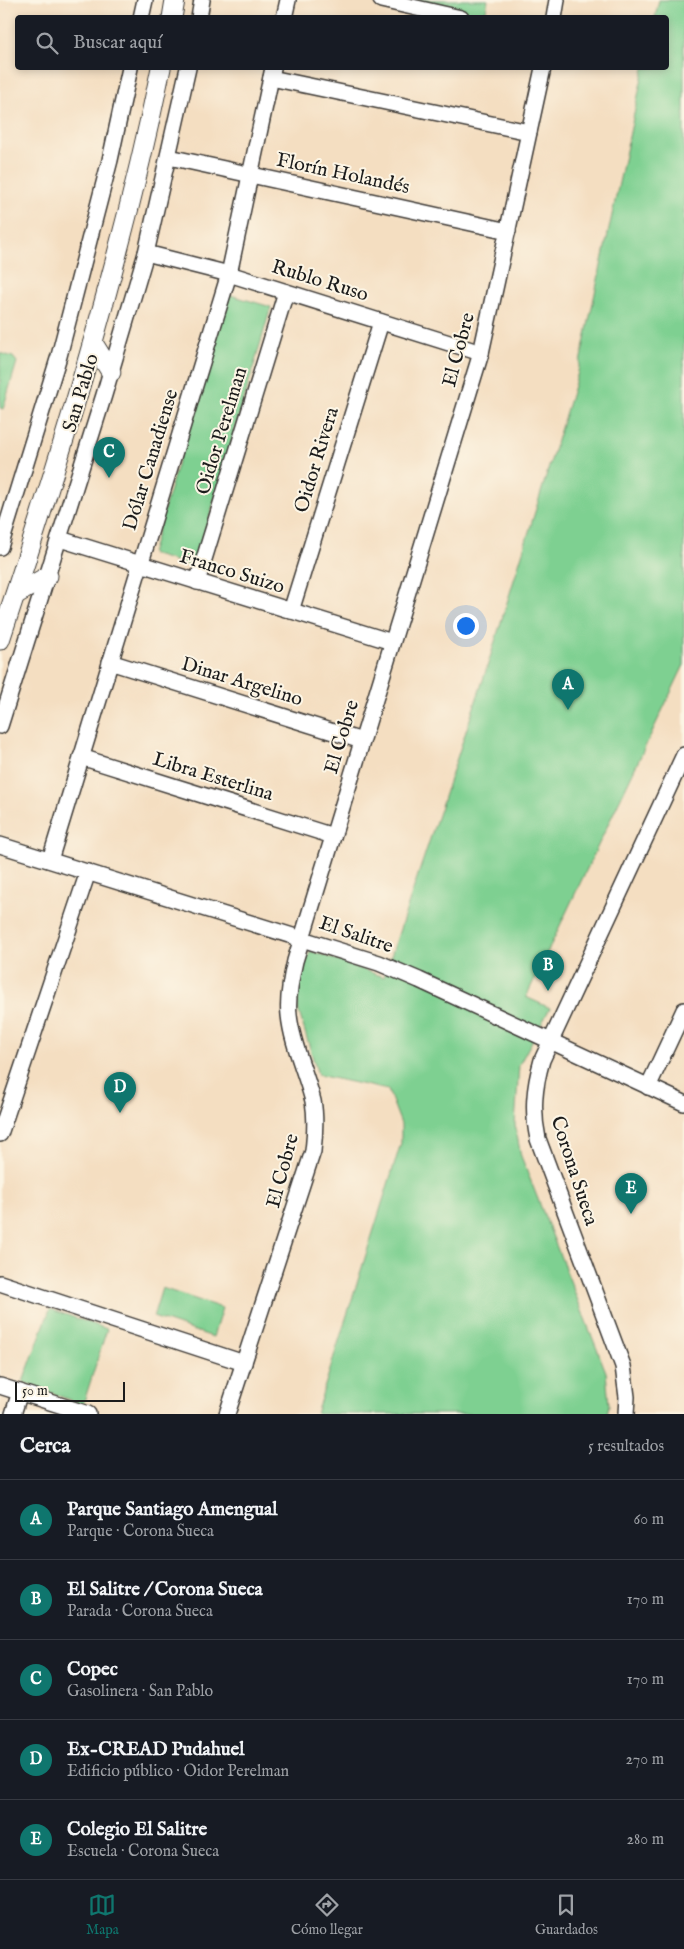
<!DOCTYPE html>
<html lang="es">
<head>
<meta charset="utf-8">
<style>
  :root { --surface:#171b24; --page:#20242c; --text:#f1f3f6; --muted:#9ea1a6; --line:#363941; --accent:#0f766e }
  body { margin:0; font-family:"IM FELL English",serif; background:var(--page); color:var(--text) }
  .scale { position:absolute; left:15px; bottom:12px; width:110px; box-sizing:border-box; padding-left:5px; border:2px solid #1c1c1c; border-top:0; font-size:14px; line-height:18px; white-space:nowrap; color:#1c1c1c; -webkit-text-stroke:4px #fcf5e5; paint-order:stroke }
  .you { position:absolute; left:465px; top:625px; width:18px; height:18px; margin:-12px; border:4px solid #fff; border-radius:50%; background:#1a73e8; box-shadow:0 0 0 8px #1a73e833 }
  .badge { display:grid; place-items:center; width:32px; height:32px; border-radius:50%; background:var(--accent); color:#fff; font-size:16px; font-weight:700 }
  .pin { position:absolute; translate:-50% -41px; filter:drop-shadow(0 1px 2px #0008) }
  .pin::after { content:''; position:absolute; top:26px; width:18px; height:15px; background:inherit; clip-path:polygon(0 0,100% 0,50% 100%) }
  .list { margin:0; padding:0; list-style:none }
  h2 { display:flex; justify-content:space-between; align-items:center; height:65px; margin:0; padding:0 20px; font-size:21px }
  h2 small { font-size:16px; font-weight:400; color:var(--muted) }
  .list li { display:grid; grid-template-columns:32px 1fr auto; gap:15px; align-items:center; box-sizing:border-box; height:80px; padding:0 20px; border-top:1px solid var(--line) }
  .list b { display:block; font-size:19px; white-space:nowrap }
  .list p { margin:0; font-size:16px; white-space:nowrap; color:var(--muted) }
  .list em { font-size:16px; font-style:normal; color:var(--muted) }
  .icon { flex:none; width:28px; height:28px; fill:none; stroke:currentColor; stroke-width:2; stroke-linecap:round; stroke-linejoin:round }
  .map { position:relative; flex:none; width:684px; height:1414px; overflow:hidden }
  .search { position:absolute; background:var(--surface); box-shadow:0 2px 8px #0003; left:15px; right:15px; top:15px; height:55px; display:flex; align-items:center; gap:12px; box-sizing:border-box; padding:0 18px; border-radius:5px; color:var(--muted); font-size:19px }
  .sheet { height:465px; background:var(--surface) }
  nav { display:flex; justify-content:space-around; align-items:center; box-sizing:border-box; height:70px; border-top:1px solid var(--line); background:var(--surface); font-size:14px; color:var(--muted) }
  nav a { display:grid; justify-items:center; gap:2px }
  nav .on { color:var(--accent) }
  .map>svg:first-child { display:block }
  .green { fill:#7ed091; stroke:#4d7656 }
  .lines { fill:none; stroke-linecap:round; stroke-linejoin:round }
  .minor-casing { stroke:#3c3935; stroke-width:18 }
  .major-casing { stroke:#3c3935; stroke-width:21 }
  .minor { stroke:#fff; stroke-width:15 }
  .major { stroke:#fff; stroke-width:19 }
  .labels { text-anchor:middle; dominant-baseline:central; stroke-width:4; stroke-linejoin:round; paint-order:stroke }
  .street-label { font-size:20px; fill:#1c1c1c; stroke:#fcf5e5 }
</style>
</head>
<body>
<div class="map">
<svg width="684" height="1414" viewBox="0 0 684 1414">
  <rect width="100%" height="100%" fill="#fcf5e5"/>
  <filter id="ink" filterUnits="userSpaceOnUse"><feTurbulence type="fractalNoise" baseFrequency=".02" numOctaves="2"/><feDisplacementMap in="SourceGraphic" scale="10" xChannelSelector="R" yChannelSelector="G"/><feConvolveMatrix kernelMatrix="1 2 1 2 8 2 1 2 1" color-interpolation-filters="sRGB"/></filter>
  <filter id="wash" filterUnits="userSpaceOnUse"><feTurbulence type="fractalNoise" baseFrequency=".0096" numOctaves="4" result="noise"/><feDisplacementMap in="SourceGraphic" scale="20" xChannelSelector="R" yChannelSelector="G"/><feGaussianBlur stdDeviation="1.12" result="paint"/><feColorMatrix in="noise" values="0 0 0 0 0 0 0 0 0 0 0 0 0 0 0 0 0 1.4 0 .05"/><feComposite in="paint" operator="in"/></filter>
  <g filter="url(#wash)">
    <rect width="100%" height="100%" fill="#f4dec1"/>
    <g class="green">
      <path d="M417,0H488L485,16L417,2Z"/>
      <path d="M659,0H684V665L526,997L550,1008L519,1065L515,1125L521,1156L606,1372L609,1405L607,1414H316L401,1143V1124L388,1090L318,1075L298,1009V975L311,951L384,977L484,677L577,376L644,68H666V18L655,17Z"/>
      <path d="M227,294L271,307L195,567L151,554Z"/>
      <path d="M0,353L13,357L17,362L3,409L0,408Z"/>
      <path d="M162,1288L222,1308L213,1337L153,1317Z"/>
      <path d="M50,1309L107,1329L83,1405L23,1382Z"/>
    </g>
  </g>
  <g filter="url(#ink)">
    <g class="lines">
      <g class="minor-casing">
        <g id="minor">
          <path d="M381,0L461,18"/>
          <path d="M141,18L145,0"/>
          <path d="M199,18L202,0"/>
          <path d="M284,18L288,0"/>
          <path d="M554,18L557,0"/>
          <path d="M271,78L529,132"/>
          <path d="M169,157L508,231"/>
          <path d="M146,253L229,274L481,353"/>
          <path d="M60,539L392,642"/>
          <path d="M0,547L59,356L110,160L130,68"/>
          <path d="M197,582L286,292"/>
          <path d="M291,611L381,322"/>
          <path d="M110,662L362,741"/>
          <path d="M0,726L104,395L146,253L188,68"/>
          <path d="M81,757L333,836"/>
          <path d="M0,845L379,963L419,980L684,1103"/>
          <path d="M50,860L229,274L273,68"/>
          <path d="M648,1087L684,1010"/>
          <path d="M0,1134L88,872"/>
          <path d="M0,1283L244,1363"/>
          <path d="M0,1386L88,1414"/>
          <path d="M13,1414L20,1392"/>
          <path d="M227,1414L313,1151C315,1134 316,1117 313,1101C306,1072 292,1045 289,1015C287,997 291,978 295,961L481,353L543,68"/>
          <path d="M626,1414L627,1397L623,1366L538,1139C532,1111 534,1088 542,1060L684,755"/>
        </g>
      </g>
      <g class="major-casing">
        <g id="major">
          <path d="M172,18L175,0"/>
          <path d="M93,343L111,372"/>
          <path d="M15,595L48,576"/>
          <path d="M0,640C62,452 121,262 161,68"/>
        </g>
      </g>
      <use href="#minor" class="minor"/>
      <use href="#major" class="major"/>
    </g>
  </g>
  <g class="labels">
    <g class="street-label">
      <text transform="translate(343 174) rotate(12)">Florín Holandés</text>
      <text transform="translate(320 281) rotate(17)">Rublo Ruso</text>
      <text transform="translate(459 350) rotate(-75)">El Cobre</text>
      <text transform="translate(81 393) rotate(-73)">San Pablo</text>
      <text transform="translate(222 431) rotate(-73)">Oidor Perelman</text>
      <text transform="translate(151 460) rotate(-73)">Dólar Canadiense</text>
      <text transform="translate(317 460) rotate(-73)">Oidor Rivera</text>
      <text transform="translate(232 572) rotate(17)">Franco Suizo</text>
      <text transform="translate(242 682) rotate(17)">Dinar Argelino</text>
      <text transform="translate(342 737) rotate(-73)">El Cobre</text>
      <text transform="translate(213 777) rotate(17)">Libra Esterlina</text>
      <text transform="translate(356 935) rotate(19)">El Salitre</text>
      <text transform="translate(283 1171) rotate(-75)">El Cobre</text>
      <text transform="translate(574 1171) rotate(72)">Corona Sueca</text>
    </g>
  </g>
</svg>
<div class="scale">50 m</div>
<div class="you"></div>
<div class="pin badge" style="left:568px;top:710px">A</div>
<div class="pin badge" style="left:548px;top:991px">B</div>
<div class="pin badge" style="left:109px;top:478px">C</div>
<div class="pin badge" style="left:120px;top:1113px">D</div>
<div class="pin badge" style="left:631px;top:1214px">E</div>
<div class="search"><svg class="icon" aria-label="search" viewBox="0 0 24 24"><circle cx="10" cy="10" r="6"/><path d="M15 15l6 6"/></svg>Buscar aquí</div>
</div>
<section class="sheet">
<h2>Cerca<small>5 resultados</small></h2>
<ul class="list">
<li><span class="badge">A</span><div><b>Parque Santiago Amengual</b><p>Parque · Corona Sueca</p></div><em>60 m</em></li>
<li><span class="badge">B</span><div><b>El Salitre / Corona Sueca</b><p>Parada · Corona Sueca</p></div><em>170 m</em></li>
<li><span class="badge">C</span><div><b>Copec</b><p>Gasolinera · San Pablo</p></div><em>170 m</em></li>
<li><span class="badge">D</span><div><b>Ex-CREAD Pudahuel</b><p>Edificio público · Oidor Perelman</p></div><em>270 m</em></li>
<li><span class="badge">E</span><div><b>Colegio El Salitre</b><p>Escuela · Corona Sueca</p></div><em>280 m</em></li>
</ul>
</section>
<nav>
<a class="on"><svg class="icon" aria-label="map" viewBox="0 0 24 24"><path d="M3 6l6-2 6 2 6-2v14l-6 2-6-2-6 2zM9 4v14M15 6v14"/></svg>Mapa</a>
<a><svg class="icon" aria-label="directions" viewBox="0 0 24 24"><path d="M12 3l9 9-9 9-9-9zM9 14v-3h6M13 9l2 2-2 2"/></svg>Cómo llegar</a>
<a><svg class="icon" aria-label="saved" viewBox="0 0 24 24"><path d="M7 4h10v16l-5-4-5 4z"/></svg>Guardados</a>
</nav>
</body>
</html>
